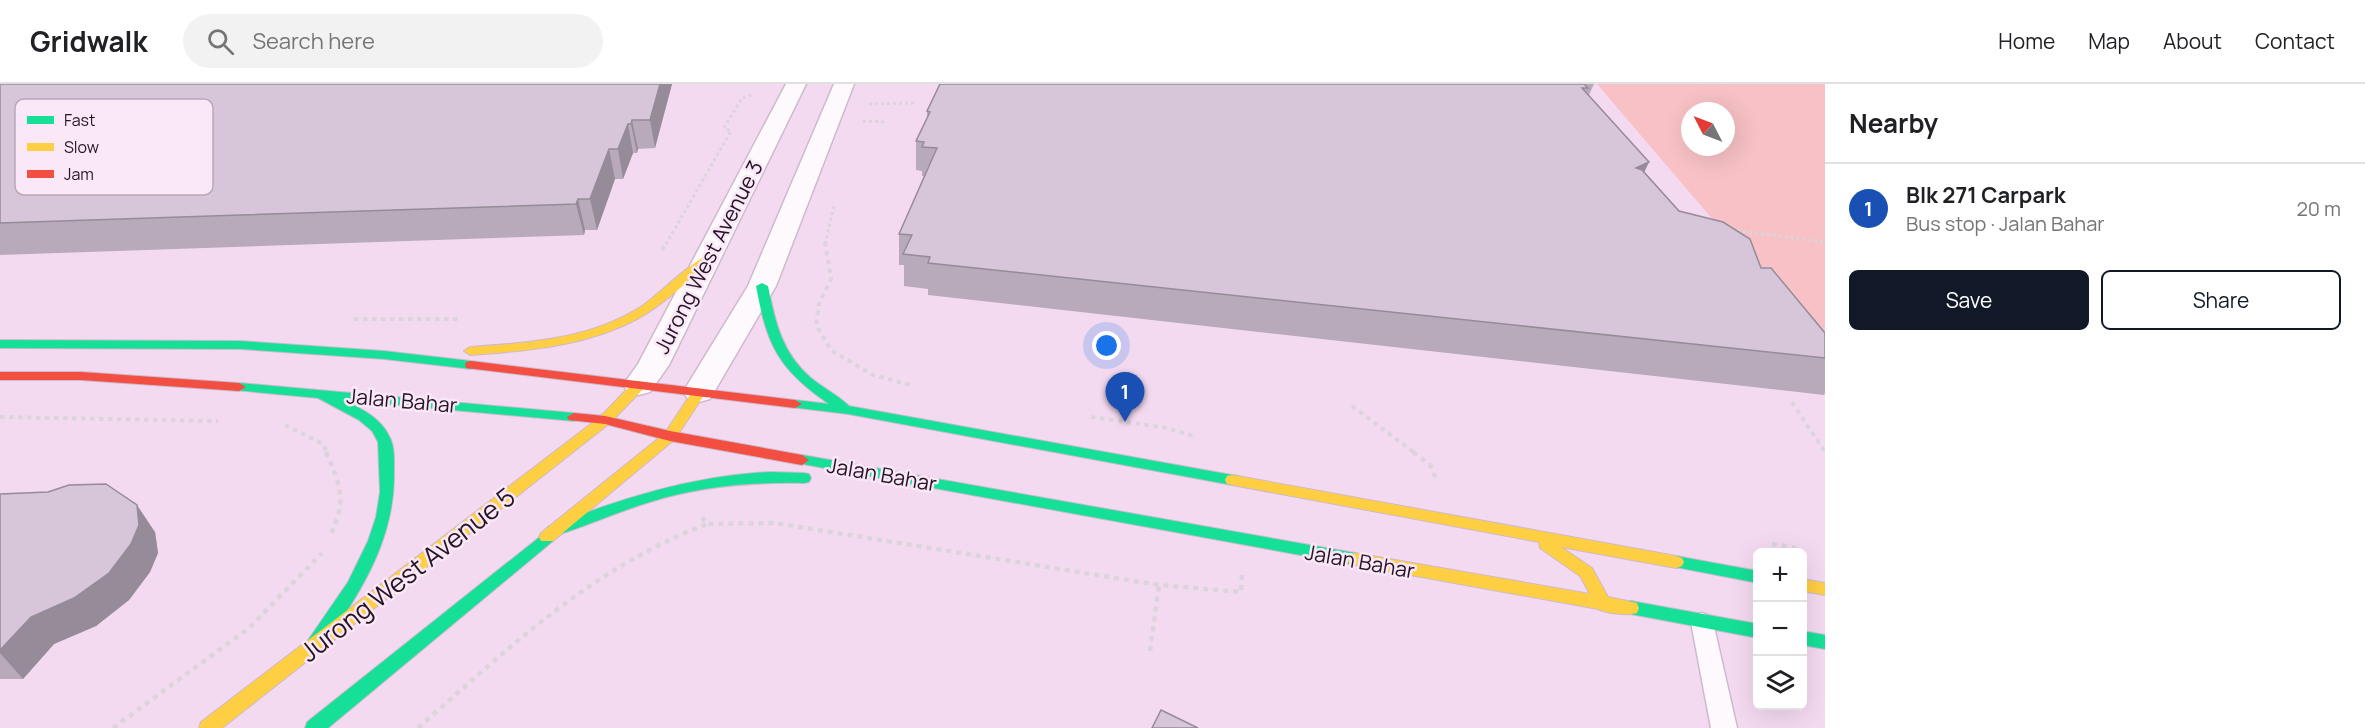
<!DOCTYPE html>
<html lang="en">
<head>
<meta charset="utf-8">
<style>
  :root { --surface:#fff; --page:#f2f2f2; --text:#202124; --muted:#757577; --line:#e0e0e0; --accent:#111827 }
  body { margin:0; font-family:Manrope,sans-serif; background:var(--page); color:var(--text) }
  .controls { position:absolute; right:18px; bottom:18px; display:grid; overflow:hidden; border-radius:9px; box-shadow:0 6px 24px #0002 }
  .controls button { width:54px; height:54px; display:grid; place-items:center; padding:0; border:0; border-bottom:2px solid var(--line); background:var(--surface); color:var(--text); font:30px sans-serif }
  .compass { position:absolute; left:1681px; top:18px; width:54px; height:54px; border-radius:50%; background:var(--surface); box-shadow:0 6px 24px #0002; rotate:312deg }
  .you { position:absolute; left:1107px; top:262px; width:21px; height:21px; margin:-15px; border:4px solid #fff; border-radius:50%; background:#1a73e8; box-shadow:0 0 0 9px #1a73e833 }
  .badge { display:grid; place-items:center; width:39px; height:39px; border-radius:50%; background:var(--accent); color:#fff; font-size:20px; font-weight:700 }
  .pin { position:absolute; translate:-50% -50px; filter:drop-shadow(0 2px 3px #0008) }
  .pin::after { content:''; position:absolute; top:32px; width:21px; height:18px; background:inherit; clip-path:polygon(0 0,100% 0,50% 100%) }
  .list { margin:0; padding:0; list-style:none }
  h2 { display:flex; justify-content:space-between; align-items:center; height:78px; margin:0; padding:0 24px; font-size:26px }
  h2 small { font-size:20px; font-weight:400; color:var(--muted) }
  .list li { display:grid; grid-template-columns:39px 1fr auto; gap:18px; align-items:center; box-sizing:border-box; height:90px; padding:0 24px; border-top:2px solid var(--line) }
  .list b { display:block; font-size:22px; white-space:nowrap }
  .list p { margin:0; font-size:20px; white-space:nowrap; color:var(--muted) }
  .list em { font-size:20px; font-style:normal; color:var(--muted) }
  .actions { display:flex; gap:12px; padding:18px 24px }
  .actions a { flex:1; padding:14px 0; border:2px solid var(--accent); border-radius:9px; text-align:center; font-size:21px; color:var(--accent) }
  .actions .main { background:var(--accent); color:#fff }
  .icon { flex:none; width:33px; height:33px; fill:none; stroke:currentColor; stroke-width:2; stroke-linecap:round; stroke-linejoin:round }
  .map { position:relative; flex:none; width:1825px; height:644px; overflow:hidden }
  header { display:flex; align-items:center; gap:36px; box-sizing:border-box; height:84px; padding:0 30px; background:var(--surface); border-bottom:2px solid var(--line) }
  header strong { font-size:28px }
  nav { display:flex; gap:33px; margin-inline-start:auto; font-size:21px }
  .search { width:420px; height:54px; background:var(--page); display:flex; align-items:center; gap:15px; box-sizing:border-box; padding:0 21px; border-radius:33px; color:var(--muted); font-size:22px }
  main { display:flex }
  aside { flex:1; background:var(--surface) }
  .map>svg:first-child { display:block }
  .green { fill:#f7c1c5; fill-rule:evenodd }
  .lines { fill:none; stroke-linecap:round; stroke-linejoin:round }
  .lane-casing { stroke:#cdbacc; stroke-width:3 }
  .street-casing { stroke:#cdbacc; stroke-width:3 }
  .fast-casing { stroke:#cdbacc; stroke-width:2 }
  .slow-casing { stroke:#cdbacc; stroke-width:2 }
  .jam-casing { stroke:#cdbacc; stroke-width:2 }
  .path-far2 { stroke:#dbd4db; stroke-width:3; stroke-dasharray:3 3; stroke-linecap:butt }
  .path-far1 { stroke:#dbd4db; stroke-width:4; stroke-dasharray:4.5 4.5; stroke-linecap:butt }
  .path { stroke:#dbd4db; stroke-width:4.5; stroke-dasharray:5 5; stroke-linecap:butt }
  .lane { fill:#fdf9fd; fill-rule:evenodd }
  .street { fill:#fdf9fd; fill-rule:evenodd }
  .fast { fill:#16e098; fill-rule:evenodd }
  .slow { fill:#ffcf43; fill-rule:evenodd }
  .jam { fill:#f24e42; fill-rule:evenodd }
  .wall { fill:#b9aabb }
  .shaded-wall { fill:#968b98 }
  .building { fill:#d7c6d9; stroke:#968b98; stroke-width:1.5 }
  .labels { text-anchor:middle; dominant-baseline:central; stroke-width:5; stroke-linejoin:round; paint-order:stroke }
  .street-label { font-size:21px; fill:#251524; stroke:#fae7f8 }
  .near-street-label { font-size:26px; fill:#251524; stroke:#fae7f8 }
  .key { fill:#fae7f8; stroke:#baa8b8; stroke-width:1.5 }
  .key-label { font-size:16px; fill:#251524 }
</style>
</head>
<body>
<header>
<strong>Gridwalk</strong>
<div class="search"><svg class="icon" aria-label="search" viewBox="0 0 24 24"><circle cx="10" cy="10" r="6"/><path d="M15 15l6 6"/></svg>Search here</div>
<nav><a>Home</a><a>Map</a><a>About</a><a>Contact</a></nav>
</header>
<main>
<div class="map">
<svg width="1825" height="644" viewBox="0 0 1825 644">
  <rect width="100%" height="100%" fill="#f4daf1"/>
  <path class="green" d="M1597,0H1825V267ZM1690,27H1726V63H1690Z"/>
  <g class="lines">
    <g class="lane-casing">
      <path id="lane" d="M1702,529L1710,532L1713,538L1737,644H1711L1691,538L1694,532Z"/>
    </g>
    <g class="street-casing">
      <g id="street">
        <path d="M786,0H806L669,281L650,308L639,311L628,308L623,301L638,280Z"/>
        <path d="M834,0H854L776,202L710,315L699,318L688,315L683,308L748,202Z"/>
      </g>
    </g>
    <g class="fast-casing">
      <g id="fast">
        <path d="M762,199L768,202C775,238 782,269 811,294C823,304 838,311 849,322L1232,391L1237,392L1239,396L1237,400L1232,401L848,330L790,323L788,320L795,316L829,320C778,285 767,261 756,202Z"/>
        <path d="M0,256L240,257L384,267L471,277L477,281L471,285L384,275L240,265L0,264Z"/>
        <path d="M239,299L574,329L581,333L574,337L343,316C360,324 380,333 389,352C395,362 394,376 394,388C395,445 370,493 339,539C332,548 326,563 318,569C314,573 309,572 305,570L302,565L348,498L368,457L376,433L380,408L378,358L372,347L359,336L318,314L234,306L232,303L234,300Z"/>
        <path d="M802,371L1355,469L1361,471L1363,475L1361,479L1355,481L797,379L795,376Z"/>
        <path d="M770,388L804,389L809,390L811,394L809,398L804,399C751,398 700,402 650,418C617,428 587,442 554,452L553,457L328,644H305L307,638L546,448L548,443C620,415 691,392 770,388Z"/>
        <path d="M1676,472L1758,487V499L1670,482L1668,478L1670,474Z"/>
        <path d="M1631,517L1758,540V554L1625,529L1623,524L1625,519Z"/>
        <path d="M1802,547L1825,551V565L1802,561Z"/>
      </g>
    </g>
    <g class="slow-casing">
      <g id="slow">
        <path d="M707,172L711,173V177C688,197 665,219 639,234C587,262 527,267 470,271L464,267L470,263C529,259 591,255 642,222C658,211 693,176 707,172Z"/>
        <path d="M639,297L646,301L644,304L610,339L222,644H199L201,638L600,333L634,298Z"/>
        <path d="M699,304L706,308L675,355L553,457H541L539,453L541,449L665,349L694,305Z"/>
        <path d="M1232,391L1676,472L1682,474L1684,478L1682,482L1676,484L1561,463L1592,484L1608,513L1637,519L1639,524L1637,529C1627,532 1606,529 1598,525L1355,481L1349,479L1347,475L1349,471L1355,469L1590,510L1580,492L1540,464L1539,458L1227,400L1225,396L1227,392Z"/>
        <path d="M1802,495L1825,499V511L1802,507Z"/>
      </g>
    </g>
    <g class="jam-casing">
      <g id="jam">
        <path d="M471,277L795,316L802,320L795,324L466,284L465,281L466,278Z"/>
        <path d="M0,288H81L239,299L246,303L239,307L81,296H0Z"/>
        <path d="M574,329L605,332L670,347L802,371L809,376L802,381L670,357L605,340L569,336L567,333Z"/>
      </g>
    </g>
    <g class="path-far2">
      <path d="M869,20L916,19"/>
      <path d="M863,37L887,38"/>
      <path d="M1731,146L1825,158"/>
      <path d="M666,160L731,47L724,44L742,14L754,10"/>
      <path d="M825,160L834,122"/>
    </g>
    <g class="path-far1">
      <path d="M825,158L831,195L819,220L816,241L832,267L873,291L914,302"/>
      <path d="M662,166L667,158"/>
      <path d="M354,235H458"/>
      <path d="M1792,318L1825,368"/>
      <path d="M1352,322L1415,369"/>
      <path d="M0,333L218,337"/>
      <path d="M1091,333L1167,344L1193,352"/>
      <path d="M285,341L323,360L327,369"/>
    </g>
    <g class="path">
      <path d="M326,368C341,403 347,416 330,452"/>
      <path d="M1413,368L1430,381L1437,397"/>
      <path d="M702,433L707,440L775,439L1159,501L1241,508L1242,491"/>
      <path d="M1772,460L1797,464"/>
      <path d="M1150,567L1159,501"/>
      <path d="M113,644L249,544L322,469"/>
      <path d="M418,644C510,563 590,485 707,440"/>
    </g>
    <use href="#lane" class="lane"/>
    <use href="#street" class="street"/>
    <use href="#fast" class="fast"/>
    <use href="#slow" class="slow"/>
    <use href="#jam" class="jam"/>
  </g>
  <g class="wall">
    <path d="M0,0H672L655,64L638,65L637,69H633L623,95H615L597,146H585L584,151L0,171Z"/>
    <path d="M940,0H1594L1589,11L1644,89L1679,127L1761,184L1825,274V309L1824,311L928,211V205L904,202V181H899V150L924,92H922V87L916,86V57L927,36V27Z"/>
    <path d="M0,410L155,448L158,469L150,488L129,516L96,542L54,560L23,595H0Z"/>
  </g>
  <g class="shaded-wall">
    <path d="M660,0H672L655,64L650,36Z"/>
    <path d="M632,36L638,65L637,69L631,40Z"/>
    <path d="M628,40L633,69L623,95L618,65Z"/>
    <path d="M609,65L615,95L597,146L590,115Z"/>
    <path d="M1649,78L1635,108L1636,84Z"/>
    <path d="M578,115L585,146L584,151L576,120Z"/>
    <path d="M137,421L155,448L158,469L150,488L129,516L96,542L54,560L23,595L0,569V566Z"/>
  </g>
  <g class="building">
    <path d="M0,0H660L650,36H632L631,40H628L618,65H609L590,115H578L576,120L0,139Z"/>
    <path d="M940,0H1584L1588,4H1582L1649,78L1636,84L1642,86L1679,127L1723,138L1750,155L1761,184H1771L1825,249V274L928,179L930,173L903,170L912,151L899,150L937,64L922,63L924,58L916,57L930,28L927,27Z"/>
    <path d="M106,400L137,421L139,441L131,460L109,489L74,514L31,533L0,566V410L48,408L69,401Z"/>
    <path d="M1161,626L1198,644H1152Z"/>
  </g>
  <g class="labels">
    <g class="street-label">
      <text transform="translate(708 173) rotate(-63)">Jurong West Avenue 3</text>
      <text transform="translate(402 316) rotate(5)">Jalan Bahar</text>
      <text transform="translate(882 390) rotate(10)">Jalan Bahar</text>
      <text transform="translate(1360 477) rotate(10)">Jalan Bahar</text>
    </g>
    <g class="near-street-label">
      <text transform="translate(407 490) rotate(-38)">Jurong West Avenue 5</text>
    </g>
  </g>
  <rect x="15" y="15" width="198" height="96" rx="9" class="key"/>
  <rect x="27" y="32" width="27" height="8" fill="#16e098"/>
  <rect x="27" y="59" width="27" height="8" fill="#ffcf43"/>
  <rect x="27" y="86" width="27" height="8" fill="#f24e42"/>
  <g class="key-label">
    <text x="64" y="42">Fast</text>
    <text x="64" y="69">Slow</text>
    <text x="64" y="96">Jam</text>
  </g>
</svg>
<div class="controls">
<button>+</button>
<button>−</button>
<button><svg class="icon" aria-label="layers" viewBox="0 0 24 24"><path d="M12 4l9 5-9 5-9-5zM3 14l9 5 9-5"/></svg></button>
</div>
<svg class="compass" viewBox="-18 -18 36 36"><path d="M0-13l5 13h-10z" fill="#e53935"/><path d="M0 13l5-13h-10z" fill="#757577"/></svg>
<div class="you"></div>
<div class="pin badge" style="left:1125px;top:338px;background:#1a4fb4">1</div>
</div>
<aside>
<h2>Nearby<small></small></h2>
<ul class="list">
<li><span class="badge" style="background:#1a4fb4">1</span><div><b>Blk 271 Carpark</b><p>Bus stop · Jalan Bahar</p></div><em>20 m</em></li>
</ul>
<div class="actions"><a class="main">Save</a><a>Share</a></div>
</aside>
</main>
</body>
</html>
